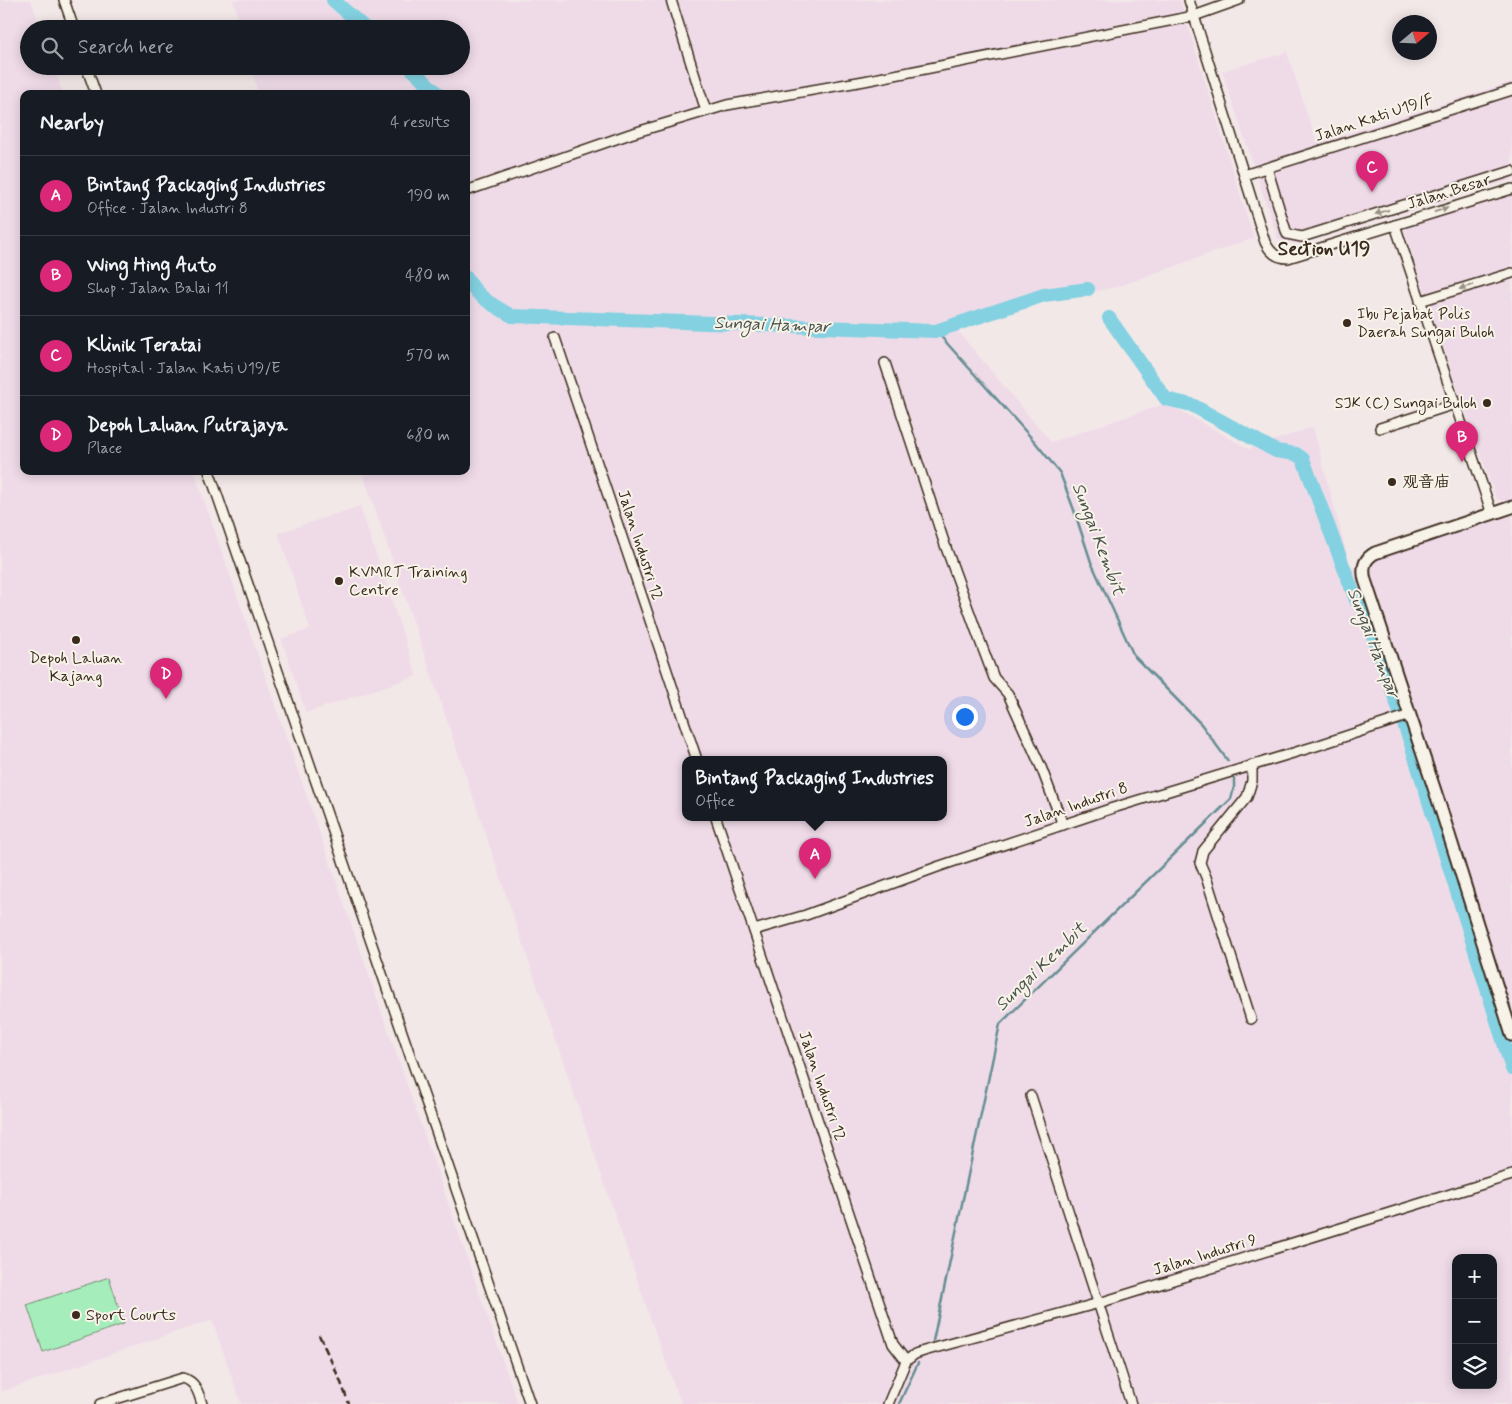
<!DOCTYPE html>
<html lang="en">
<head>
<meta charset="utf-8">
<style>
  :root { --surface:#171b24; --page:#242831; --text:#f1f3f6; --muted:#9ea1a6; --line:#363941; --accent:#db2777 }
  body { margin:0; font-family:Mynerve,"LXGW WenKai TC",sans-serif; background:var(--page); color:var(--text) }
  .controls { position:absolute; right:15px; bottom:15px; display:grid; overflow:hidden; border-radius:10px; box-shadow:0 2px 12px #0003 }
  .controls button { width:45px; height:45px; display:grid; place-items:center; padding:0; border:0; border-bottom:1px solid var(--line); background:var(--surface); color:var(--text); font:25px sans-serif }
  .compass { position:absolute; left:1392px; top:15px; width:45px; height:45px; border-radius:50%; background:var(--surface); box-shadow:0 2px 12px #0003; rotate:71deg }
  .you { position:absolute; left:964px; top:716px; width:18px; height:18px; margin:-12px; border:4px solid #fff; border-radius:50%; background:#1a73e8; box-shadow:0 0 0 8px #1a73e833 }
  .badge { display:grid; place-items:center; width:32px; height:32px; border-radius:50%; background:var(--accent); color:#fff; font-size:16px; font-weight:700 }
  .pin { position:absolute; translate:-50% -41px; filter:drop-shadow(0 1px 2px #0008) }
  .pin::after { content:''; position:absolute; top:26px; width:18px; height:15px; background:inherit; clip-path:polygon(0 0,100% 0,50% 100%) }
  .popup { position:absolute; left:682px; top:756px; width:265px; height:65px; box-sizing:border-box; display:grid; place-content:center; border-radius:10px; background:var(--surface); filter:drop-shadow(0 1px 4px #0005); font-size:16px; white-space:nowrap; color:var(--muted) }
  .popup b { font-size:19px; color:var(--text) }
  .popup::after { content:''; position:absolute; left:50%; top:100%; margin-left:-10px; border:10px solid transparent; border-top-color:var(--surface) }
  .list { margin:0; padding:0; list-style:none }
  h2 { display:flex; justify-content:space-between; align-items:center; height:65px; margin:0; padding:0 20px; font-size:21px }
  h2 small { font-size:16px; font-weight:400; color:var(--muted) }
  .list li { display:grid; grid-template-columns:32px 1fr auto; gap:15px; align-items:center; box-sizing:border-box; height:80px; padding:0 20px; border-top:1px solid var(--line) }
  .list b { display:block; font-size:19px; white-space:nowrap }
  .list p { margin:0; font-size:16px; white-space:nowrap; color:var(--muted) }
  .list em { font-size:16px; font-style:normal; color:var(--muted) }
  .icon { flex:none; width:28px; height:28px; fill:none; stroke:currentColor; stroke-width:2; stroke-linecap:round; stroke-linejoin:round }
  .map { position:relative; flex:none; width:1512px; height:1404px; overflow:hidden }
  .search { position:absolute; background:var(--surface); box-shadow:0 2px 12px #0003; left:20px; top:20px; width:450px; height:55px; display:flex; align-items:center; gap:12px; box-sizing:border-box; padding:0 18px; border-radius:28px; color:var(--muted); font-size:19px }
  .panel { position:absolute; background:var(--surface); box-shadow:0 2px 12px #0003; left:20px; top:90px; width:450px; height:385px; border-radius:10px }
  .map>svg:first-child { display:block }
  .built { fill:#efdbe8; fill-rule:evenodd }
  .green { fill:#a5eebc; stroke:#708c6d }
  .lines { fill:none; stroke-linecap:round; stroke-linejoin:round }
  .stream { stroke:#668e93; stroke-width:2.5 }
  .river { stroke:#83d1e1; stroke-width:14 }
  .minor-casing { stroke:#3b2a1e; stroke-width:12 }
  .tertiary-casing { stroke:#3b2a1e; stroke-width:15 }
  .minor { stroke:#f7f3e8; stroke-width:9 }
  .tertiary { stroke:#f7f3e8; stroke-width:11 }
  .rail { stroke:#3b2a1e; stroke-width:2.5; stroke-dasharray:8 4; stroke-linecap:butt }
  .oneway { fill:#998e83 }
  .poi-dot { fill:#3b2a1e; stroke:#f7f3e8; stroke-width:2 }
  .labels { text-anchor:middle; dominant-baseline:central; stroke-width:4; stroke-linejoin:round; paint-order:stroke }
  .street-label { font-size:16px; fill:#3b2a1e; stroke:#f7f3e8 }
  .poi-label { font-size:16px; fill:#3b2a1e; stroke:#f7f3e8; text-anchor:start }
  .water-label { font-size:18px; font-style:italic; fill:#4d544f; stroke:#f7f3e8 }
  .quarter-label { font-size:19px; font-weight:bold; fill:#3b2a1e; stroke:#f7f3e8 }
</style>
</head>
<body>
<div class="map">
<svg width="1512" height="1404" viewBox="0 0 1512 1404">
  <rect width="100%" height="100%" fill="#f3e8e8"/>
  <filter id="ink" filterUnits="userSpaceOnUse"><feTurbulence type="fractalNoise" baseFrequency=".02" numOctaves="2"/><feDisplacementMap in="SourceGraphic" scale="10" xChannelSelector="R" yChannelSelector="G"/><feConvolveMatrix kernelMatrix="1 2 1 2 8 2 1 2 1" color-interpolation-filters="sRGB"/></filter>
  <g filter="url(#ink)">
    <g class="built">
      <path d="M0,0H31L41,29H29V66H54L63,94H24V471H194L518,1404H241L212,1320L1,1392L0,1388Z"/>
      <path d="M233,0H1180L1254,238L1117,287L1041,302L957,330L1051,442L1167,403L1249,449L1313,427L1351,569L1512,513V1404H681L649,1315L362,471H466V94H258L251,66H461V29H241ZM686,760H944V818H686ZM1456,1258H1493V1385H1456Z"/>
      <path d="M1287,52L1317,143L1512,82V180L1299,244L1278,240L1222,71Z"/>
      <path d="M1512,195V500L1506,502L1496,499L1429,307L1404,228Z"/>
      <path d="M360,506L417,676L306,713L281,639L310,629L278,533Z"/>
    </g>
    <path class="green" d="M109,1277L124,1324L43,1352L27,1305Z"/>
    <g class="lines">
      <g class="stream">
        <path d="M936,331L1035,442L1060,473L1074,510L1091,562L1134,656L1201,724L1228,761"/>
        <path d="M933,1341L1000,1024L1231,799L1234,788V779"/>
        <path d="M899,1404L918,1363"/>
      </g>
      <g class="river">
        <path d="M333,0L366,29"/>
        <path d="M409,66L438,94"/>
        <path d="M466,277C478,298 491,304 512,316L936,331L1044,295L1088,289"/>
        <path d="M1109,318L1166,399L1192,405L1276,451L1296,454L1303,459L1356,600L1364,610L1411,744L1512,1069"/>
      </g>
      <g class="minor-casing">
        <g id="minor">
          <path d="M64,0L74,29"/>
          <path d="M671,0L706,111"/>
          <path d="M1189,0L1265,242C1270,252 1276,258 1288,258L1512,189"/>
          <path d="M86,66L96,94"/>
          <path d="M1267,168L1287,234L1302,237L1512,171"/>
          <path d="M1244,175L1512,90"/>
          <path d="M466,191L630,134L727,105L864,81L1194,16L1239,0"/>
          <path d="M1395,225L1492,514"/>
          <path d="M1420,301L1512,273"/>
          <path d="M555,338L697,760"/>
          <path d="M885,363L945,545L980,641L994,678L1008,694L1041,767L1063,825"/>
          <path d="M1380,428L1455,404"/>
          <path d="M209,471L530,1404"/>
          <path d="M716,818L893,1344L906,1361"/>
          <path d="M754,930L806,915L940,866L1113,808L1316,746L1410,715"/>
          <path d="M1251,1019L1206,877L1200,863L1203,851L1247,797L1252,781V765"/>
          <path d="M1031,1096L1131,1404"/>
          <path d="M906,1361L915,1354L924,1351L1099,1303L1512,1175"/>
          <path d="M100,1404L183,1378C196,1382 198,1392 202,1404"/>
          <path d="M888,1404L906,1361"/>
        </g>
      </g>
      <g class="tertiary-casing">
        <path id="tertiary" d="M1512,507L1375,553C1364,559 1362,568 1365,580L1439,803L1512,1035"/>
      </g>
      <use href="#minor" class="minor"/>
      <use href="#tertiary" class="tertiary"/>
      <path class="rail" d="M319,1335L340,1380L349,1404"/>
    </g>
    <defs><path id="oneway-solid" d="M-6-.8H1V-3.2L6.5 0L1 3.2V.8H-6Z" transform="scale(1.25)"/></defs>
    <g class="oneway">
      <use href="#oneway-solid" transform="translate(1441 210) rotate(-17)"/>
      <use href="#oneway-solid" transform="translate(1382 212) rotate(162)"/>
      <use href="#oneway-solid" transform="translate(1466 287) rotate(162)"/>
    </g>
  </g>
  <g class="poi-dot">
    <circle cx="1347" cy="323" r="5"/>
    <circle cx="1487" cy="403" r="5"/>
    <circle cx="1392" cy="482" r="5"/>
    <circle cx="339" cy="581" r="5"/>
    <circle cx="76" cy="640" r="5"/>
    <circle cx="76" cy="1315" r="5"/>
  </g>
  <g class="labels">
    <g class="street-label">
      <text transform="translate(1374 118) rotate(-18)">Jalan Kati U19/F</text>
      <text transform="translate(1449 192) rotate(-17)">Jalan Besar</text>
      <text transform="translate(640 545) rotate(72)">Jalan Industri 12</text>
      <text transform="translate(1076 805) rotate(-19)">Jalan Industri 8</text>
      <text transform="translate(822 1086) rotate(71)">Jalan Industri 12</text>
      <text transform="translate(1205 1255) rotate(-17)">Jalan Industri 9</text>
    </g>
    <g class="poi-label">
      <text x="1357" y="314">Ibu Pejabat Polis<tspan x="1357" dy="18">Daerah Sungai Buloh</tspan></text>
      <text x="1477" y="403" text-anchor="end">SJK (C) Sungai Buloh</text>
      <text x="1402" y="482">观音庙</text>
      <text x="349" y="572">KVMRT Training<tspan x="349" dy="18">Centre</tspan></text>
      <text x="76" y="658" text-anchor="middle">Depoh Laluan<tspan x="76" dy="18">Kajang</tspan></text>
      <text x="86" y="1315">Sport Courts</text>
    </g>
    <g class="water-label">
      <text transform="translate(772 325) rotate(2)">Sungai Hampar</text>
      <text transform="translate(1098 539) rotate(69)">Sungai Kembit</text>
      <text transform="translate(1373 643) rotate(69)">Sungai Hampar</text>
      <text transform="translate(1041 967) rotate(-44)">Sungai Kembit</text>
    </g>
    <g class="quarter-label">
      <text x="1324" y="249">Section U19</text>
    </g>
  </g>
</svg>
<div class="controls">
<button>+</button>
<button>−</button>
<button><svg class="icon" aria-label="layers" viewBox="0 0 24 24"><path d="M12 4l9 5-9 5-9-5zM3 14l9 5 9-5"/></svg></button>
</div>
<svg class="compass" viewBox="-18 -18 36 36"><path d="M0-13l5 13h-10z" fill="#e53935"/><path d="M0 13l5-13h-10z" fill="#9ea1a6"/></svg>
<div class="you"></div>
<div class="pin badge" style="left:815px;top:879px">A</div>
<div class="popup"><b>Bintang Packaging Industries</b>Office</div>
<div class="pin badge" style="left:1462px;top:462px">B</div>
<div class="pin badge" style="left:1372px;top:192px">C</div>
<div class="pin badge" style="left:166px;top:699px">D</div>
<div class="search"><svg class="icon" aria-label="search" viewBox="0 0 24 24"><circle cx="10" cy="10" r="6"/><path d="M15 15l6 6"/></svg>Search here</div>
<section class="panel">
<h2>Nearby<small>4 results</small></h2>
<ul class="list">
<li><span class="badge">A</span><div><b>Bintang Packaging Industries</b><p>Office · Jalan Industri 8</p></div><em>190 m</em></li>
<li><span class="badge">B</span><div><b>Wing Hing Auto</b><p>Shop · Jalan Balai 11</p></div><em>480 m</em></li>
<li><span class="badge">C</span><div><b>Klinik Teratai</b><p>Hospital · Jalan Kati U19/E</p></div><em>570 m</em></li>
<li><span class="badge">D</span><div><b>Depoh Laluan Putrajaya</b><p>Place</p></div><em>680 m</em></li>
</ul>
</section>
</div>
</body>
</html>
